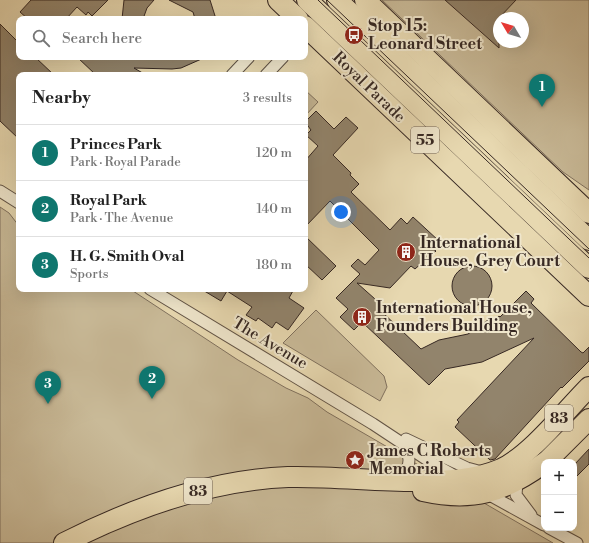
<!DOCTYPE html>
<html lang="en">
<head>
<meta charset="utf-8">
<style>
  :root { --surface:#fff; --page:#f6f6f6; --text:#222; --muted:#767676; --line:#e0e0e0; --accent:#0f766e }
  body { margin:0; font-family:"Libre Bodoni",serif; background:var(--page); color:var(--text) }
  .controls { position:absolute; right:12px; bottom:12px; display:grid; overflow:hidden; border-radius:8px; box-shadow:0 4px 16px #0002 }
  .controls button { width:36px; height:36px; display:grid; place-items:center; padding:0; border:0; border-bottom:1px solid var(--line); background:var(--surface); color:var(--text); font:20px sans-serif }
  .compass { position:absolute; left:493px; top:12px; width:36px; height:36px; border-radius:50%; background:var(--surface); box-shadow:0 4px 16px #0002; rotate:308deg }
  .you { position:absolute; left:341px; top:212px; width:14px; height:14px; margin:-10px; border:3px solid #fff; border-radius:50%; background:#1a73e8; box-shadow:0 0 0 6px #1a73e833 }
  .badge { display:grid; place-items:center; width:26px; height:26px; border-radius:50%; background:var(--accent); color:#fff; font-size:13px; font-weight:700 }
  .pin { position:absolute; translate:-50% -33px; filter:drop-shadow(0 1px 2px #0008) }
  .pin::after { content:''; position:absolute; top:21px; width:14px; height:12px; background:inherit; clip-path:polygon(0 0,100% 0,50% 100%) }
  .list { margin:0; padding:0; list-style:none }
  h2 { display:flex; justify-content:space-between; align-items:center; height:52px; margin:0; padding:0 16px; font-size:17px }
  h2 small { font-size:13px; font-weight:400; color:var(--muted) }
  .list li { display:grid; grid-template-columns:26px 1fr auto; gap:12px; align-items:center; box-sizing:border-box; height:56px; padding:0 16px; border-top:1px solid var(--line) }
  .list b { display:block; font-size:15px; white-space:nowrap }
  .list p { margin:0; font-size:13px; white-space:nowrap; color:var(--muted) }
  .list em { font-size:13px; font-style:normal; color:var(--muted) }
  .icon { flex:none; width:22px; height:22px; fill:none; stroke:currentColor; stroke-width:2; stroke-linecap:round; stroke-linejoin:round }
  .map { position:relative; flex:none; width:589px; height:543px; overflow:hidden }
  .search { position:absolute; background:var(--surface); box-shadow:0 4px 16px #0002; left:16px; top:16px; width:292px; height:44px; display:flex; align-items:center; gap:10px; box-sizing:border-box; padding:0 14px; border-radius:8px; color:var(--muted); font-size:15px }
  .panel { position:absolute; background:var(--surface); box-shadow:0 4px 16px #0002; left:16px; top:72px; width:292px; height:220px; border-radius:8px }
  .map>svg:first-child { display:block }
  .green { fill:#c9ba98; stroke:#80715e; fill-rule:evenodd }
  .building { fill:#92846c; stroke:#362823 }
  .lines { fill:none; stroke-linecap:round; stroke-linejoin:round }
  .street-casing { stroke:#625446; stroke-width:13 }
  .highway-casing { stroke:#362823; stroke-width:22 }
  .street { stroke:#efe6cc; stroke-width:11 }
  .highway { stroke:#e7d8b0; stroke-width:20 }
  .tram { stroke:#362823; stroke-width:1 }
  .labels { text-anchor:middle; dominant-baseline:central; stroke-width:4; stroke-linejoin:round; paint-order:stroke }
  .shield { fill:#efe6cc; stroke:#6e6156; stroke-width:1 }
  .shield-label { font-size:15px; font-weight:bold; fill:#362823 }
  .poi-label { font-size:16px; font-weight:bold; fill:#362823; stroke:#efe6cc; text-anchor:start }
  .street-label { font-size:16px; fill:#362823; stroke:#efe6cc }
</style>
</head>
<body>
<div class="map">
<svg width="589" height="543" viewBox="0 0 589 543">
  <rect width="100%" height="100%" fill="#e7d8b0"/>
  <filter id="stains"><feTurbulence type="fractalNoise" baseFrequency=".005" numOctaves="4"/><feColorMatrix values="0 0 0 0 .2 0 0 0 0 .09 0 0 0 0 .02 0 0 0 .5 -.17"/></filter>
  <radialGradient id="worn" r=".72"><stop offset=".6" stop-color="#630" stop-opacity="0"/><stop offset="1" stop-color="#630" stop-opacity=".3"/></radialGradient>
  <g class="green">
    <path d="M382,0H589V190L563,172ZM499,18H523V42H499Z"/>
    <path d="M305,90L318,102L305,116Z"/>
    <path d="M0,207L9,213L19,226V289H130L238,360L286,388L308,398L327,412L553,543H0Z"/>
    <path d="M316,310L384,376L387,387L380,401L283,343Z"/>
  </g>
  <g class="building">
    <path d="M31,0H108L92,16L88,12L86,15L77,7L66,19H28L20,12Z"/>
    <path d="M124,0H154L147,8L143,19H122Z"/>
    <path d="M169,0H210L216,19H195L193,12Z"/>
    <path d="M445,0H516L499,18V48Z"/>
    <path d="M0,24L19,43V57H35L54,75H19V139L0,121Z"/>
    <path d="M77,57H206L181,68L172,69L134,68L146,75H96Z"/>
    <path d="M316,111L334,129L346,117L358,128L333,155L351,173L350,175L359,184L351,192L390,230L401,218L407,224L413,217L439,241L432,248L436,251L425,262L424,261L415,269L411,266L390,288L357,283L384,307L381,311L421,349L439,340L468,334L488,320L491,323L499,316L500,317L526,291L534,299L531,303L581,352L583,353L589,347V361L562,388L561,387L495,459L490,460L455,427L459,422L457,420L534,338L482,362L445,369L429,385L362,322L354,330L340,317L348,309L336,298L360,274L351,266L358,259L365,265L379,250L330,201L305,227V161L318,146L306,135L311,130L305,122Z"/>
    <path d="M305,236L336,266L322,280L305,264Z"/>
    <circle cx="472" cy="286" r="20"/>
    <path d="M201,289H294L289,298L304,308L288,330L276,322L272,328L258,318L256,321L246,315L252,307L227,291L221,301Z"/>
    <path d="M589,449V464L574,479V465Z"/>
  </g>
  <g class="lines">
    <g class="street-casing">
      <g id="street">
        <path d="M232,75L249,57"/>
        <path d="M266,75L283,57"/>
        <path d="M0,191L19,203"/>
        <path d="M150,289L373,424L432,463L457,477"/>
        <path d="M406,439L467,468L482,472"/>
        <path d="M393,479C411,472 413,459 403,444"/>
        <path d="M517,482L516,495L531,515"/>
        <path d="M486,493L544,525"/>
        <path d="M549,528L577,543"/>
      </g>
    </g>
    <g class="highway-casing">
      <g id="highway">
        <path d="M278,0L298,19"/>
        <path d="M307,0L589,268"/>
        <path d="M337,0L589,240"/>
        <path d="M365,0L589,213"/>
        <path d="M305,26L589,296"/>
        <path d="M546,462L589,419"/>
        <path d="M423,491C472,502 503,493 544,463"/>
        <path d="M64,543C133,508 209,480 288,477C330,476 373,481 415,481C445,481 473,481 501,469C531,455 565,411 589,387"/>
      </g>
    </g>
    <use href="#street" class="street"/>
    <use href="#highway" class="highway"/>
    <g class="tram">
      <path d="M318,0L589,258"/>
      <path d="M327,0L589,249"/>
    </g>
  </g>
  <defs>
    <g id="bus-disc" transform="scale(1)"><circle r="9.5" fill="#8f2418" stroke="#efe6cc"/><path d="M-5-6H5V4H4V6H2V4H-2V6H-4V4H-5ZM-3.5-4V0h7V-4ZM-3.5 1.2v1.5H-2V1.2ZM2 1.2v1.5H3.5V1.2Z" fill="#fff"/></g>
    <g id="building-disc" transform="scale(1)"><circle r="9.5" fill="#8f2418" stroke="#efe6cc"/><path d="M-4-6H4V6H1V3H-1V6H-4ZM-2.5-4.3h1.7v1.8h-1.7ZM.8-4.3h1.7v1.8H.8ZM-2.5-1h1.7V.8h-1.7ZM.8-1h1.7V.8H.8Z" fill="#fff"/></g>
    <g id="sight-disc" transform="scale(1)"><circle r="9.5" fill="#8f2418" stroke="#efe6cc"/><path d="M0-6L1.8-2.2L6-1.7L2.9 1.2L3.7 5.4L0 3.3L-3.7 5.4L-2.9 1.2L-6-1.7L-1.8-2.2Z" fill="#fff"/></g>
  </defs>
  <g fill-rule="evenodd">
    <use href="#bus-disc" x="354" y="35"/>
    <use href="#building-disc" x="406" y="252"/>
    <use href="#building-disc" x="362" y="317"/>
    <use href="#sight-disc" x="355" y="460"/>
  </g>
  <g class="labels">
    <g class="shield">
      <rect x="411" y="127" width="28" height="26" rx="3"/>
      <rect x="545" y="405" width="28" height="26" rx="3"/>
      <rect x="184" y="478" width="28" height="26" rx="3"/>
    </g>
    <g class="shield-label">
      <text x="425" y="140">55</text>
      <text x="559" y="418">83</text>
      <text x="198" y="491">83</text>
    </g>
    <g class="poi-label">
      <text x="368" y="26">Stop 15:<tspan x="368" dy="18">Leonard Street</tspan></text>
      <text x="420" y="243">International<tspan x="420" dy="18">House, Grey Court</tspan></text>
      <text x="376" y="308">International House,<tspan x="376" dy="18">Founders Building</tspan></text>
      <text x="369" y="451">James C Roberts<tspan x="369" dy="18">Memorial</tspan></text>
    </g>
    <g class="street-label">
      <text transform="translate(369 87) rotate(44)">Royal Parade</text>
      <text transform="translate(270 343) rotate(31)">The Avenue</text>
    </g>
  </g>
  <rect width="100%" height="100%" filter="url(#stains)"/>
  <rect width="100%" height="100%" fill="url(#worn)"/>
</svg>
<div class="controls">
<button>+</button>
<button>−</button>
</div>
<svg class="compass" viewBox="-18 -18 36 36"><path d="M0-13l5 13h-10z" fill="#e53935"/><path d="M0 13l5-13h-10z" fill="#767676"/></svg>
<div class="you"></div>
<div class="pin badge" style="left:542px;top:107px">1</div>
<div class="pin badge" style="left:152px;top:399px">2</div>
<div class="pin badge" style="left:48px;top:404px">3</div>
<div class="search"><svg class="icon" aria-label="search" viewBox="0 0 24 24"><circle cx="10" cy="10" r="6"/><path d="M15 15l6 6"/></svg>Search here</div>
<section class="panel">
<h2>Nearby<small>3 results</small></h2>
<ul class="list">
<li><span class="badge">1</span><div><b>Princes Park</b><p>Park · Royal Parade</p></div><em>120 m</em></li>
<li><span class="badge">2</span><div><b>Royal Park</b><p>Park · The Avenue</p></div><em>140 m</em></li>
<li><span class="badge">3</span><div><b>H. G. Smith Oval</b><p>Sports</p></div><em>180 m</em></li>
</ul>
</section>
</div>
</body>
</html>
